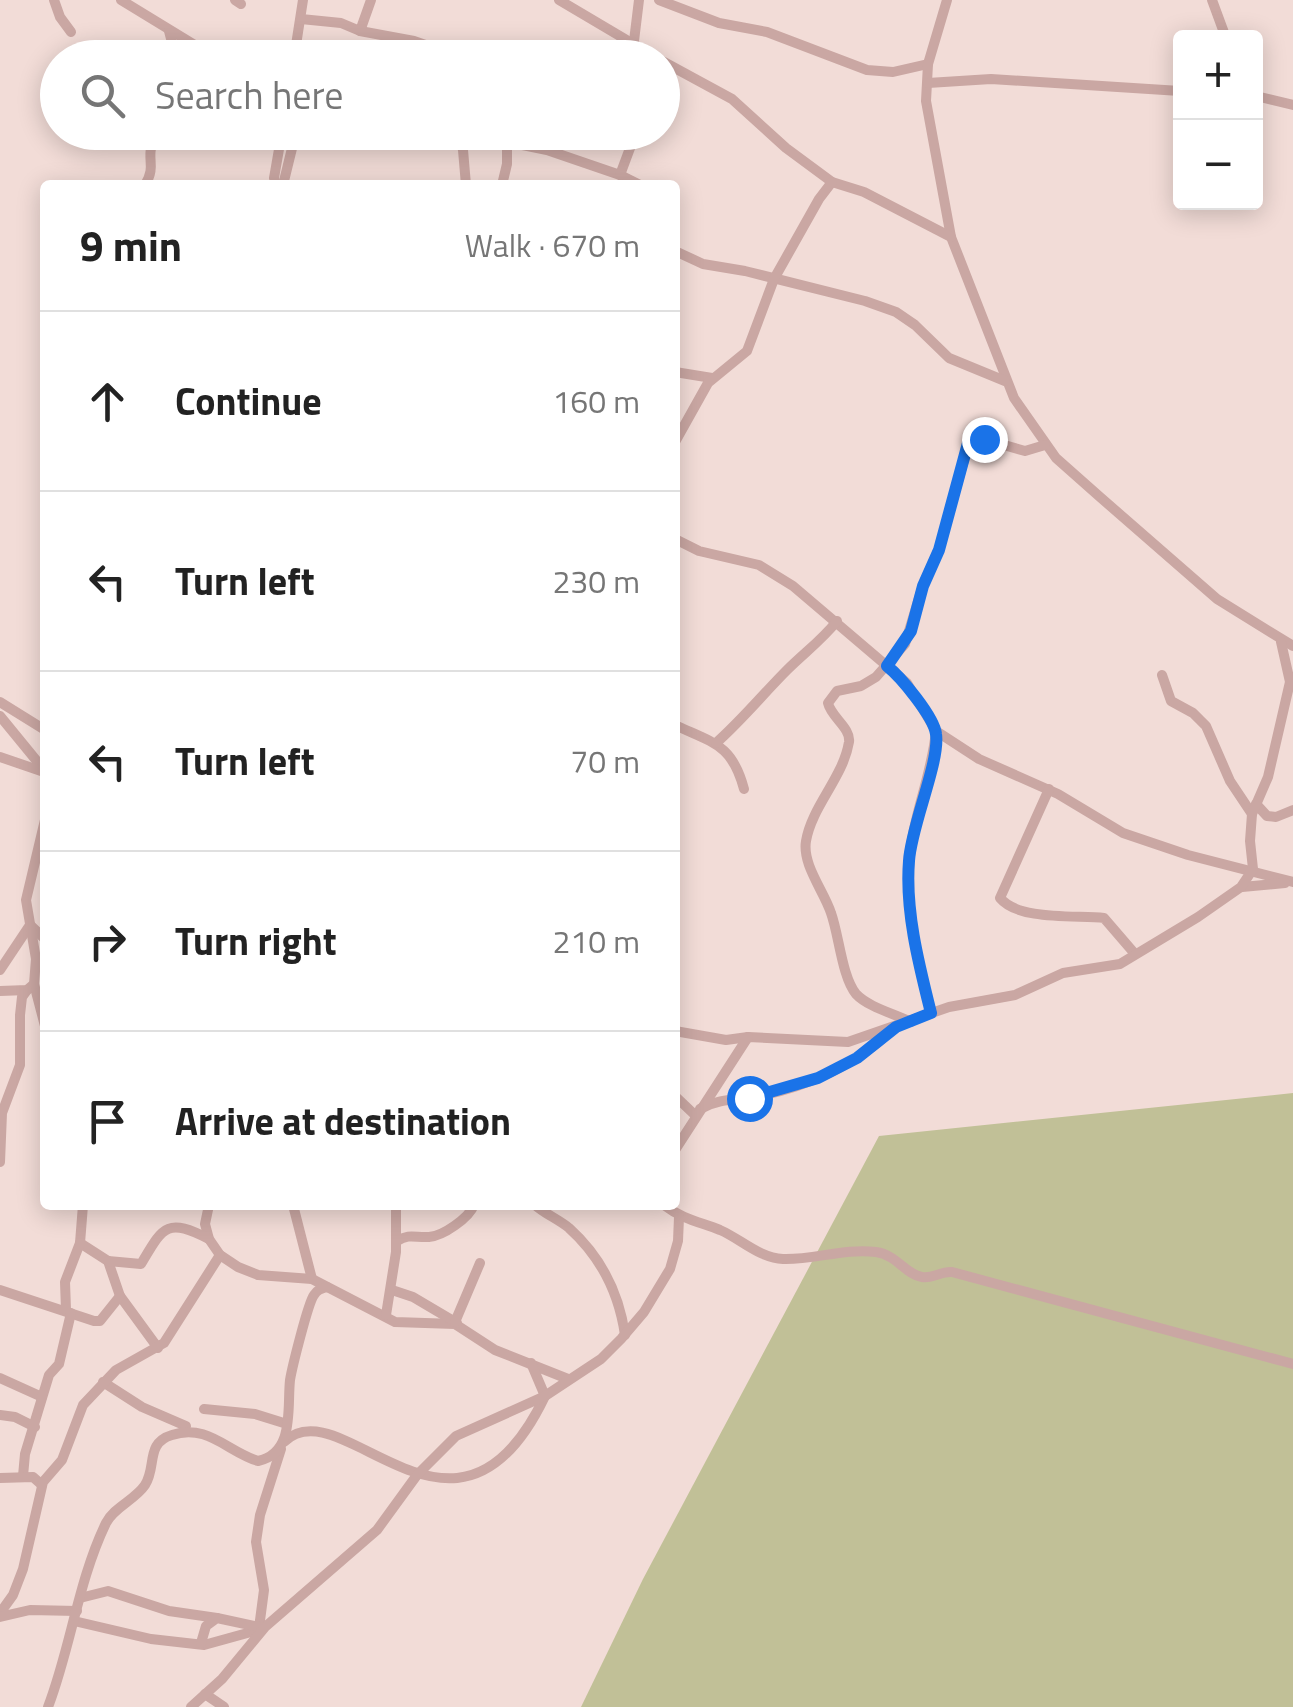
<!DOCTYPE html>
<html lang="en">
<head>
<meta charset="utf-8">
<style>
  :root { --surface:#fff; --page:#f6f6f6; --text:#222; --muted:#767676; --line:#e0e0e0 }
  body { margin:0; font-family:"Titillium Web",sans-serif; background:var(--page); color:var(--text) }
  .controls { position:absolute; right:30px; top:30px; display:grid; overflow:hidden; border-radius:10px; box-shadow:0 5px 25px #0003 }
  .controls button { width:90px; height:90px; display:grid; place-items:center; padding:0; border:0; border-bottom:2px solid var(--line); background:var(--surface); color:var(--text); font:50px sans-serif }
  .stop { position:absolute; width:30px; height:30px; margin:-22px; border:8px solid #1a73e8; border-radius:50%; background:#fff }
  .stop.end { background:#1a73e8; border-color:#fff; box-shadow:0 2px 10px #0008 }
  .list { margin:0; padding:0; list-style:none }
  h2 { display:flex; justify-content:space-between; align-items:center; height:130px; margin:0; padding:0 40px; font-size:42px }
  h2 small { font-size:32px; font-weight:400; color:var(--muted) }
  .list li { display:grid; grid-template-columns:65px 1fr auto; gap:30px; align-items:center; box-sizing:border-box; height:180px; padding:0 40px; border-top:2px solid var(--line) }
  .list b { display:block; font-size:38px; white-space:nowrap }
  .list em { font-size:32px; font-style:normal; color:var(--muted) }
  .icon { flex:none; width:55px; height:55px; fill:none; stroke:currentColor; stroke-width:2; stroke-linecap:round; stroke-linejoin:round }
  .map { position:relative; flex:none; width:1293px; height:1707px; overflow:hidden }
  .search { position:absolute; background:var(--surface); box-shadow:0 5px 25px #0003; left:40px; top:40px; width:640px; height:110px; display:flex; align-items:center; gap:25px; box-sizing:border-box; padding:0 35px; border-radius:55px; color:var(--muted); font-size:38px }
  .panel { position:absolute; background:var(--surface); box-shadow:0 5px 25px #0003; left:40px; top:180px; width:640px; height:1030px; border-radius:10px }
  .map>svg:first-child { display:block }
  .green { fill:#c1c097 }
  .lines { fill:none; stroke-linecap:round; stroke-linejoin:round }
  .minor { stroke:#caa7a3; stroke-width:10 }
  .route { stroke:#1a73e8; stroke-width:12 }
</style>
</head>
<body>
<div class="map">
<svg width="1293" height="1707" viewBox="0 0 1293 1707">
  <rect width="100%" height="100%" fill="#f2dcd7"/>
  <path class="green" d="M1293,1093V1707H581L643,1579L879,1136Z"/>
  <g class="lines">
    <g class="minor">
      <path d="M54,0L60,17L71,32"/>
      <path d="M121,0L216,58"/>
      <path d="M235,0L241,4"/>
      <path d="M559,0L657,58"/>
      <path d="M659,0L719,23L767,32L867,70L893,72L928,64"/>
      <path d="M947,0L928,64L926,101L951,237L1014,398L1056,458L1100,497L1217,599L1293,646"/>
      <path d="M1212,0L1226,38"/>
      <path d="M301,19L341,23L360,31L414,41L463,58"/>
      <path d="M169,31L176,58"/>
      <path d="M360,31L371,0"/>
      <path d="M634,41L639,0"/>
      <path d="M294,58L303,0"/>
      <path d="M662,61L732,99L786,148L832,182L864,192L951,237"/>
      <path d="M928,83L991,79L1180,91"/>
      <path d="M1256,96L1293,105"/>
      <path d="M457,132L547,150L620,175L640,185"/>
      <path d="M457,132L463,150L466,185"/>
      <path d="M620,175L636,132"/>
      <path d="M145,185C159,162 141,157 159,132"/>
      <path d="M276,185L274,178L282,132"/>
      <path d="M283,185L296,132"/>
      <path d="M502,185L507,164V142"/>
      <path d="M675,251L703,264L745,271L865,301L896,312L915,325L949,358L1005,381"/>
      <path d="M675,372L712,378"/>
      <path d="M675,442L708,383L747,351L774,279L819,199L832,182"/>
      <path d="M675,539L699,551L759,565L793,586L907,683L936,731L979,759L1058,794L1123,833L1188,855L1293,882"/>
      <path d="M1162,675L1171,701L1193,713L1206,726L1230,781L1252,814"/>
      <path d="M0,702L45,730"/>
      <path d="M0,716L45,771"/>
      <path d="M675,725C713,743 732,744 744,789"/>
      <path d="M716,743C742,720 763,694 787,670C805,652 821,641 837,621"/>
      <path d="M0,757L44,772"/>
      <path d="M1049,789L1000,898C1019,921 1077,915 1104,918L1135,954"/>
      <path d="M1256,804L1267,816L1276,817L1293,810"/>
      <path d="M1242,887L1285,883"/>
      <path d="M0,970L30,925L45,939"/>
      <path d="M34,984L45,1026"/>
      <path d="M0,991L27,990L34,984L36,959L26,900L45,820"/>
      <path d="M931,1013C919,965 904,909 909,859C913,815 932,775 936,731"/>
      <path d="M911,1022C895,1014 868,1007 856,994C842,977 839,935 831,913C824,891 802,865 806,841C812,806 843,778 849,742C851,728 831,717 828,703L837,691L861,686L876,677L905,644L923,585L939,549L970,439L976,437L1025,451L1045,445"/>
      <path d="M675,1031L726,1040L748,1037L848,1042L949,1007L1015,995L1063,973L1120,964L1198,917L1241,887L1253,869L1250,841L1252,814L1268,777L1290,682L1281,642"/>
      <path d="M675,1096L696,1116"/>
      <path d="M700,1109C720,1098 739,1100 760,1096C808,1086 856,1065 891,1031"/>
      <path d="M675,1150L748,1037"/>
      <path d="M0,1162L2,1113L20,1065V1015L22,997L27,990"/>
      <path d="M209,1205L205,1224L209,1239L220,1255L238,1267L258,1275L312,1279L395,1322L455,1324L495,1350L568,1379"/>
      <path d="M293,1205L312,1279"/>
      <path d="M535,1205C545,1214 558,1219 569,1228C600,1256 619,1293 625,1335"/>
      <path d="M664,1205C682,1219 700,1222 720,1230C741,1239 759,1258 783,1259C814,1260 844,1248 876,1252C897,1255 905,1274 922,1277C933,1279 941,1271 952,1272L1293,1364"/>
      <path d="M397,1241C410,1233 415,1238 429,1237C443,1236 469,1218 474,1205"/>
      <path d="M80,1243L108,1261L120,1296L158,1348"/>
      <path d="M108,1261L141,1264C163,1227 166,1217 209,1239"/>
      <path d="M0,1290L94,1321H100L120,1296"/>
      <path d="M392,1290L413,1297L457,1323"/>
      <path d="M66,1310L65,1282L80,1243L83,1205"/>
      <path d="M386,1315L396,1252V1205"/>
      <path d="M455,1322L480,1263"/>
      <path d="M0,1378L42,1397"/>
      <path d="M103,1382L142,1407L186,1426"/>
      <path d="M204,1409L255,1414L287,1424"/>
      <path d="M0,1415L15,1417L35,1427"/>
      <path d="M284,1442C342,1385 456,1583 545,1396L531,1363"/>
      <path d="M23,1476L25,1454L49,1375L59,1364L71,1313"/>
      <path d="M0,1478L33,1477L42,1485"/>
      <path d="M80,1598L108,1591L169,1611L217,1618"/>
      <path d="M0,1613L13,1595L23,1569L43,1482L62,1460L83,1405L116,1370L164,1343L220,1255"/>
      <path d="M0,1617L30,1610L77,1611"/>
      <path d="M74,1621L151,1639L204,1645L262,1629"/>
      <path d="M259,1628L264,1590L256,1542L260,1515L281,1449"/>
      <path d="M201,1643L206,1626L217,1618L259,1627"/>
      <path d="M205,1694L224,1707"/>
      <path d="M48,1707C71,1647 78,1581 106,1523C114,1507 135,1500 145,1485C157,1467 145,1443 172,1435C207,1423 228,1452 258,1461C295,1453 287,1409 290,1380C292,1368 308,1303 314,1295C318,1289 321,1289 327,1287"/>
      <path d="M191,1707L222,1679L265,1627L377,1530L417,1475L456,1436L545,1396L601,1359L621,1339L644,1312L670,1269L678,1241L679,1217"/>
    </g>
  </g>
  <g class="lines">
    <path class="route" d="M749,1098L818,1078L857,1058L896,1027L931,1013C919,965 905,911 909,861C911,826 940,762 936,734C934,717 901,677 887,666L911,631L923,586L939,550L968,443L972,437L984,439"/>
  </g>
</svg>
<div class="controls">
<button>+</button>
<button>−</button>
</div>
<div class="stop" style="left:749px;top:1098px"></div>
<div class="stop end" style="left:984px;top:439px"></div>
<div class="search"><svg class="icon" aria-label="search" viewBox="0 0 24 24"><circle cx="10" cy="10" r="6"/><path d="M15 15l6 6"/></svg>Search here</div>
<section class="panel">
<h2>9 min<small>Walk · 670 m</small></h2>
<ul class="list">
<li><svg class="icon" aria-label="ahead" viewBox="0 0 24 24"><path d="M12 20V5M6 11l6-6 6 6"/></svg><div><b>Continue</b></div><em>160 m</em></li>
<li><svg class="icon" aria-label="left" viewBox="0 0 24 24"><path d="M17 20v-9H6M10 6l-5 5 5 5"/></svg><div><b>Turn left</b></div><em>230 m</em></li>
<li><svg class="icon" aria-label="left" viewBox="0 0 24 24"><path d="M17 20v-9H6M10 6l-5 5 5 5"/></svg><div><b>Turn left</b></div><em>70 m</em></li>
<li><svg class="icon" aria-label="right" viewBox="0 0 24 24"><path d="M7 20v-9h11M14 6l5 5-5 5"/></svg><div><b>Turn right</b></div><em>210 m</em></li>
<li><svg class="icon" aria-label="arrive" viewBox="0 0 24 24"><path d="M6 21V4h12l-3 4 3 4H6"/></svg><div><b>Arrive at destination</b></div></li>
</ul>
</section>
</div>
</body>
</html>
